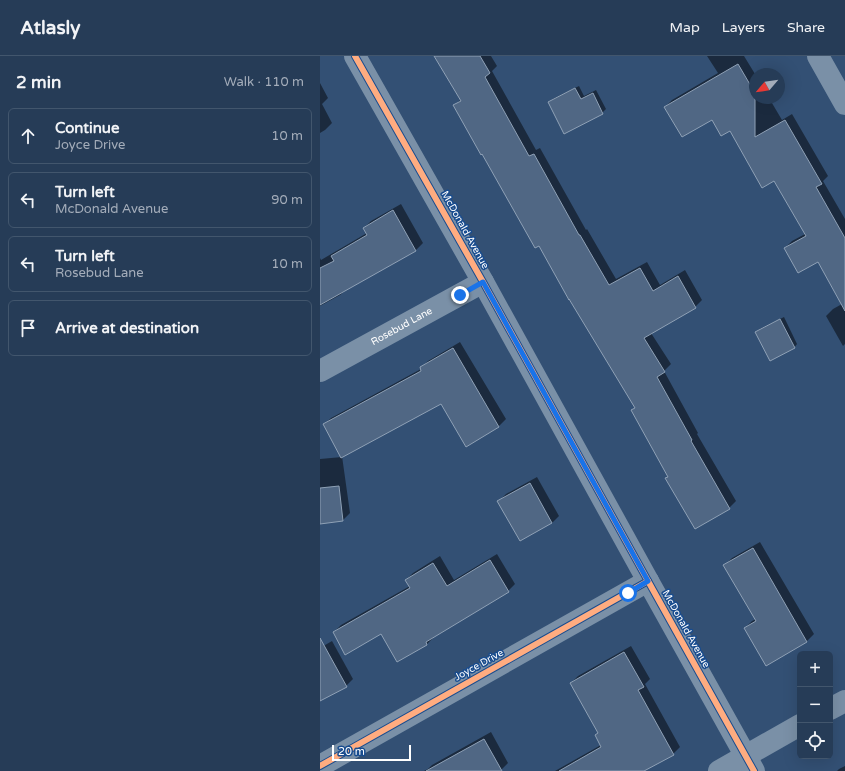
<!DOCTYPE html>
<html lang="en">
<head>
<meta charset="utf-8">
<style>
  :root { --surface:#263c57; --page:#2e435d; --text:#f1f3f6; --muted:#a4adba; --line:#42566d }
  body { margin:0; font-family:"Varela Round",sans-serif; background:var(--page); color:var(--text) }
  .controls { position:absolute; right:12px; bottom:12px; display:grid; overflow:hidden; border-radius:6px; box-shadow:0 4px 16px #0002 }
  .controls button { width:36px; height:36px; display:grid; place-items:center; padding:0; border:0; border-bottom:1px solid var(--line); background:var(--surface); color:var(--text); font:20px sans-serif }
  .compass { position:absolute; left:429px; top:12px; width:36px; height:36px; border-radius:50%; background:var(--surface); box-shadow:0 4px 16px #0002; rotate:241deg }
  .scale { position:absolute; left:12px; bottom:10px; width:79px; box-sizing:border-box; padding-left:4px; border:2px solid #fff; border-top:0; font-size:11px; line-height:14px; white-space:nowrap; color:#fff; -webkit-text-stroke:3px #184c8f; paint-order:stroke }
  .stop { position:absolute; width:12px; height:12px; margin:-9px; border:3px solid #1a73e8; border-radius:50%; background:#fff }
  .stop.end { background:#1a73e8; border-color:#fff; box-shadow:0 1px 4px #0008 }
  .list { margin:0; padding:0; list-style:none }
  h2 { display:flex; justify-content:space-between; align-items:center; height:52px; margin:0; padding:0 16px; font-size:17px }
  h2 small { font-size:13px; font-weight:400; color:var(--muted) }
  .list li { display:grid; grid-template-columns:26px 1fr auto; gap:12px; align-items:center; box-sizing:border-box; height:56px; margin:0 8px 8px; padding:0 8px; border:1px solid var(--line); border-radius:6px }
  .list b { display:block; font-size:15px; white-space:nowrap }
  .list p { margin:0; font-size:13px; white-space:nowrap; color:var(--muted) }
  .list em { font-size:13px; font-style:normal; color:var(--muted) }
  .icon { flex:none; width:22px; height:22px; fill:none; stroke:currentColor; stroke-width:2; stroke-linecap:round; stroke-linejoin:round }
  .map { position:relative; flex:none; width:525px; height:715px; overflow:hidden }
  header { display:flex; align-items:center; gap:24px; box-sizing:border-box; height:56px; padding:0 20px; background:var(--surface); border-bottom:1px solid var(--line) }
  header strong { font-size:19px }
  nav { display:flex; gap:22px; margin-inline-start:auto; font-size:14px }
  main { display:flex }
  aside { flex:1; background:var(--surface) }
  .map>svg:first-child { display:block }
  .shadow { fill:#0007 }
  .building { fill:#506784; stroke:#8fa1b6 }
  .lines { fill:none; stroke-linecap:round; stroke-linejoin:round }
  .minor { stroke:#7a90a7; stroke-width:22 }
  .cycleway-casing { stroke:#184c8f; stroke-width:8 }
  .cycleway { stroke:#ffac80; stroke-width:6 }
  .route { stroke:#1a73e8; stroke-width:5 }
  .labels { text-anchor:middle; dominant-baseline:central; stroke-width:3; stroke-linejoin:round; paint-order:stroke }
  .street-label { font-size:10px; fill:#fff; stroke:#184c8f }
</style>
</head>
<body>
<header>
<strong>Atlasly</strong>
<nav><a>Map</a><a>Layers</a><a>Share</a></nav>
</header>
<main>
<aside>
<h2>2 min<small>Walk · 110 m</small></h2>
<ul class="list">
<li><svg class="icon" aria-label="ahead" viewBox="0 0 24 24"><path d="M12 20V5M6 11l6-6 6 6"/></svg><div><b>Continue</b><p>Joyce Drive</p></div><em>10 m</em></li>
<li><svg class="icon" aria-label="left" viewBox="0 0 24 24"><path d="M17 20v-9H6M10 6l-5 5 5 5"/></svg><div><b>Turn left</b><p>McDonald Avenue</p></div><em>90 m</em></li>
<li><svg class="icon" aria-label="left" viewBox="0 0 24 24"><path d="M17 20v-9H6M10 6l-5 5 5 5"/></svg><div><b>Turn left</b><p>Rosebud Lane</p></div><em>10 m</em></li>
<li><svg class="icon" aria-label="arrive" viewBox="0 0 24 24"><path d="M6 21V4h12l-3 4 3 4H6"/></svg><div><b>Arrive at destination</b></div></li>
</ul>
</aside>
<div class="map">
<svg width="525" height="715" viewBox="0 0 525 715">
  <rect width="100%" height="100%" fill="#335074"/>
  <g class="shadow">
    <path d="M115,0H171L177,10L172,15L216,94L220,92L266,174L267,173L296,223L327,206L340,229L365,214L382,244L375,251L331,277L351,308L344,315L378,377L377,378L416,445L409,452L349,420L312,354L316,351L219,189L135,50L141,43Z"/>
    <path d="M387,0H424L435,18V42H449L462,64L472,58L508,120L503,125L525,163V288L523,290L506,260L513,253L522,248L498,205L465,192L472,185L485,178L454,124L410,74L393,62L345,51L352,44L398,17Z"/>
    <path d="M0,27L8,42L2,48L12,67L5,74L0,77Z"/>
    <path d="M259,30L264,40L276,34L286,53L282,57L245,76L230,46L233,43Z"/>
    <path d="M81,148L103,187L96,194L27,233L20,239L0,250V202L1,204L47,177L44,172L51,165Z"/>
    <path d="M464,261L477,288L474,292L436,276L440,273Z"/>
    <path d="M140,286L186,363L179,370L146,389L121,347L22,400L30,457L23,464L0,467V403L22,401L4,369L11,362L101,313V312L108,305Z"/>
    <path d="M217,421L239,460L232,467L179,445L186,438Z"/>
    <path d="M440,486L494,578L487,585L447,609L425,572L432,565L436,563L405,509L412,502Z"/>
    <path d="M177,498L195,528L188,535L114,581L107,588L78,604L62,576H14L21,569L90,530L86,524L93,517L120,500L134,524Z"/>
    <path d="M12,585L33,623L26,630L0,644V592Z"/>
    <path d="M311,590L330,623L325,628L360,691L353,698L322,715H235L281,689L279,676L251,627L258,620Z"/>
    <path d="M171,676L188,707L181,714L179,715H104L108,713L112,709Z"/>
    <path d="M525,710V715H517L519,713Z"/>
  </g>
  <g class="building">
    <path d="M114,0H160L170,17L165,21L209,100L214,98L259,179H260L289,229L320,212L333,235L358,220L376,252L324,282L345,316L337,321L372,384L371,385L410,453L375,473L345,422L348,421L311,354L315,352L249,243V244L219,190L215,192L162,98L161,99L133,49L141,45Z"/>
    <path d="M418,8L435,37V81L465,64L502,128L496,131L525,182V255L498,206L478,217L464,192L486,180L454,125L442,132L410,75L401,80L392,64L362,81L344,51Z"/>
    <path d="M255,32L261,43L273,37L283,58L244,78L228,46Z"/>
    <path d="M73,154L96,195L0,249V212L14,205L11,200L47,179L43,172Z"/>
    <path d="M460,263L475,292L450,305L435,276Z"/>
    <path d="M133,292L179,371L146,391L121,348L21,402L3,368L101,315L100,311Z"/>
    <path d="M210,427L232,467L200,485L177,445Z"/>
    <path d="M19,430L23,465L0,468V432Z"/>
    <path d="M433,492L487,586L446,610L424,572L436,565L403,509Z"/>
    <path d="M170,504L189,536L106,586L107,589L77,606L61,578L25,599L13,576L90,532L85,524L113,507L127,530Z"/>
    <path d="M0,582L27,631L0,645Z"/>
    <path d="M304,596L324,631L318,634L354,699L324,715H239L281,691L275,679L278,677L250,627Z"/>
    <path d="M164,683L182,715H106Z"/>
  </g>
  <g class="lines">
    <g class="minor">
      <path d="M35,0L163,226L328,525L434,715"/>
      <path d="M498,0L525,48"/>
      <path id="s1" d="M0,315L163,226"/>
      <path d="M510,653L525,645"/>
      <path d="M0,710L328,525"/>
      <path d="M399,715L480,669"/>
    </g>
    <g class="cycleway-casing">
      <g id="cycleway">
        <path d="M35,0L163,226L328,525L434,715"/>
        <path d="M0,710L328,525"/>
      </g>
    </g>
    <use href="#cycleway" class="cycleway"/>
  </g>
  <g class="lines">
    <path class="route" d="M140,239L163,226L328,525L308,537"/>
  </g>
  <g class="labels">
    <g class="street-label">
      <text transform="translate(145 174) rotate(61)">McDonald Avenue</text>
      <text stroke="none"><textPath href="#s1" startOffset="93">Rosebud Lane</textPath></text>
      <text transform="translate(366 573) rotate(61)">McDonald Avenue</text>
      <text transform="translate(159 609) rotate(-29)">Joyce Drive</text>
    </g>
  </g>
</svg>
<div class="controls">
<button>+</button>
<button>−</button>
<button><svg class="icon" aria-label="locate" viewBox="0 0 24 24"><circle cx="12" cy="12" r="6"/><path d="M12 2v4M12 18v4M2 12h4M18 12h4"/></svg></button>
</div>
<svg class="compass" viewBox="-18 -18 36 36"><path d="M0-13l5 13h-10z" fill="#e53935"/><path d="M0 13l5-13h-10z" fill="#a4adba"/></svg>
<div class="scale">20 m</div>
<div class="stop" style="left:308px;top:537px"></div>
<div class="stop end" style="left:140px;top:239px"></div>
</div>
</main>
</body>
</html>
